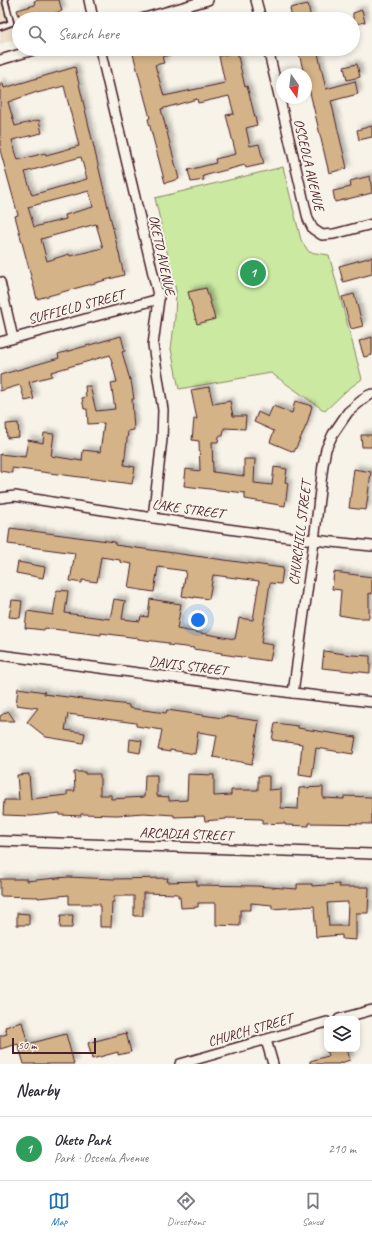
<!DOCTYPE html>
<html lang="en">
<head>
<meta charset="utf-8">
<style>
  :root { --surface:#fff; --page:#f2f2f3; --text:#2b2b33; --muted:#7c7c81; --line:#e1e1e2; --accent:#1f6fb2 }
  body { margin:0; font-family:Caveat,sans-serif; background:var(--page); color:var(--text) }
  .controls { position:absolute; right:12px; bottom:12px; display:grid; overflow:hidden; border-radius:8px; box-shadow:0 2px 6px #0003 }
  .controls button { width:36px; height:36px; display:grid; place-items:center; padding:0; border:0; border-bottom:1px solid var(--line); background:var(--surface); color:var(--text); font:20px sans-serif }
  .compass { position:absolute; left:276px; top:68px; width:36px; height:36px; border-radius:50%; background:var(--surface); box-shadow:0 2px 6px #0003; rotate:166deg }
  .scale { position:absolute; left:12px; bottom:10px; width:84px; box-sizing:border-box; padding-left:4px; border:2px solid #4a1f2b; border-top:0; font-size:11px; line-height:14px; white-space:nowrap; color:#4a1f2b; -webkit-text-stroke:3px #f7f3e8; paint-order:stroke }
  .you { position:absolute; left:198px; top:620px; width:14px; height:14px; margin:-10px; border:3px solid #fff; border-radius:50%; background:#1a73e8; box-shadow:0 0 0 6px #1a73e833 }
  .badge { display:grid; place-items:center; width:26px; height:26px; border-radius:50%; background:var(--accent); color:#fff; font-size:13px; font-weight:700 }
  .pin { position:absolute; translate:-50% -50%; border:2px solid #fff; box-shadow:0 1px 4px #0006 }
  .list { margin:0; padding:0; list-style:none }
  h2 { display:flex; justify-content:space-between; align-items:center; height:52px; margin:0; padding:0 16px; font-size:17px }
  h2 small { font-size:13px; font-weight:400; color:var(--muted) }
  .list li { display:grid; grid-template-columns:26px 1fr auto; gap:12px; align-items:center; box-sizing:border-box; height:64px; padding:0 16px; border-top:1px solid var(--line) }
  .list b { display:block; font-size:15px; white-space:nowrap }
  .list p { margin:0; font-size:13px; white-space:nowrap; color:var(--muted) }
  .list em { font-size:13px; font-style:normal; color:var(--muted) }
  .icon { flex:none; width:22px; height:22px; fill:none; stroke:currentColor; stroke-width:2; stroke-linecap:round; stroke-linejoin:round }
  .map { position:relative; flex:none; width:372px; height:1064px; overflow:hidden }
  .search { position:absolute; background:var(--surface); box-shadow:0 2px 6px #0003; left:12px; right:12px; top:12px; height:44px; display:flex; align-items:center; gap:10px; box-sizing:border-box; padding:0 14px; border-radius:22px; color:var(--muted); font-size:15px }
  .sheet { height:116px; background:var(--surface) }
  nav { display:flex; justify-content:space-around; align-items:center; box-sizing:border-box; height:56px; border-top:1px solid var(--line); background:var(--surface); font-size:11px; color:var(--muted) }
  nav a { display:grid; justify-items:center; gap:2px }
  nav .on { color:var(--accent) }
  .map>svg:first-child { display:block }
  .built { fill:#ece0cb }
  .green { fill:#cbe9a1; stroke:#8a8466 }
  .building { fill:#d3b387; stroke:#4a1f2b; fill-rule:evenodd; filter:url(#shadow) }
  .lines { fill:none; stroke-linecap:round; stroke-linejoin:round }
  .service-casing { stroke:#4a1f2b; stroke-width:8 }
  .minor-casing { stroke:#4a1f2b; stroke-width:12 }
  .service { stroke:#f7f3e8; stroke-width:4.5 }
  .minor { stroke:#f7f3e8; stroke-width:9 }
  .labels { text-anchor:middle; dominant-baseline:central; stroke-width:4; stroke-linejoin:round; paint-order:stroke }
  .street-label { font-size:14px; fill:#4a1f2b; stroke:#f7f3e8 }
</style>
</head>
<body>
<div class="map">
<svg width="372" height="1064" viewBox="0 0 372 1064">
  <defs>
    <filter id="shadow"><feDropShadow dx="3.5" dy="-3.5" stdDeviation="2" flood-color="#0004"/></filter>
  </defs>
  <rect width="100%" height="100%" fill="#f7f3e8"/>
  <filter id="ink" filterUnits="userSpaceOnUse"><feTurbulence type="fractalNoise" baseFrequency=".025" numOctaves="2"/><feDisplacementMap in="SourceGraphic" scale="8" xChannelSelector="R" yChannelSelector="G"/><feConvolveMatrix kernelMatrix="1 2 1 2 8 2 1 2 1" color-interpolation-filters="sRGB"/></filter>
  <g filter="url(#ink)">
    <path class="built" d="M0,0H9L18,38L0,44Z"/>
    <path class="green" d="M283,167L301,240L309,252L329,255L362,379L347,390L325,411L271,373L179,389L171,349L175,317L176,291L155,198Z"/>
    <g class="building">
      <path d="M39,0H59L62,11L34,19H20L17,10L35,5L34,1Z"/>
      <path d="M308,4L311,19H292L290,8Z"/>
      <path d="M362,10L365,22L353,25V13Z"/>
      <path d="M143,49H180L181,52L162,57L164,63L155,65L164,96L225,83L219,56L237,52L245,87L247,86L257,125L246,128L250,146L259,144L264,164L246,168L245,165L203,176L204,180L191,182L188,170L216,163L215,159L236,154L226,115L234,114L229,96L198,103L197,99L161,109L179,179L165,183L148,119L150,118L133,54L144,51Z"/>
      <path d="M298,49H317L326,89L355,81L358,94L331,101L347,168L329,173L308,84L306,85V74H304Z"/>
      <path d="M357,64L360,77L347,80L344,67Z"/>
      <path d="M75,67L124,275L37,299L15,216L18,215L0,150V83H3L4,88ZM64,86L79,146L46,155L45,153L18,160L12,140L42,133L39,120L15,126L8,102L37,92V93ZM81,157L87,179L32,195L25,172ZM89,191L93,207L65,215L66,219L34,227L28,207ZM96,224L103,248L70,256L69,254L47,261L41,239Z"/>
      <path d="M372,126V137L359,140L357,130Z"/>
      <path d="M370,176L372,193L335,202L333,191L351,187L350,181Z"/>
      <path d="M372,257V274L343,282L339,266Z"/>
      <path d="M206,288L215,319L197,324L188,292Z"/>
      <path d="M354,294L363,326L351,329L342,297Z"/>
      <path d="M121,336L125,351L122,352L130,380H131L134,399H132L134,430L128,431L124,465L135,467L132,484L12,468V473L0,471V454L25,457L28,440L43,443L44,433L54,434L51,456L82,461L83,450L100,452L104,423L88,424L87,409H84L82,398L86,397L85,386H90L96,411L115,409L111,383L117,382L110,355L51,372L52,376L29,382L34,399L25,401L20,385L0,391V375L59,358L58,354Z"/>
      <path d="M372,337V355L364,357L359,341Z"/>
      <path d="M209,387L213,404L230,401L233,416H246L245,429L224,428L223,436H219L218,442H212L213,472L244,476V459H255L254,483L272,485L274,467L287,469L285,482L288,483L285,506L245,499V493L184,486L186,469L200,471L199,441L192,440L194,419H197L191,390Z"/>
      <path d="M295,401L312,406L307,424L294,452L270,442L274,431L254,422L258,412L268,417L273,406L292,413Z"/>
      <path d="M18,423L19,437L7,438L6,424Z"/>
      <path d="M361,435H372V447H362Z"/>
      <path d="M354,469L371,472L366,510L349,508Z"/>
      <path d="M10,528L115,542V545L283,568L281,584L270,583L261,643L273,645L270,661L221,654L222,653L193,649L194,648L168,645V643L138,639V638L101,633V635L45,628L44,630L25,628L27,611L53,615L57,590L68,591L65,613L110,619L114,599L125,601L122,619L140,621L141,616L148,617L150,599L181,604L177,629L235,639L239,618L253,620L259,581L213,575L209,599L194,597V598L182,596L186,571L158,567L154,592L128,588L132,564L120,562V560L101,557L97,582L82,580V583L70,581L75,553L8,544Z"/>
      <path d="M18,562L45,567L43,578L16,573Z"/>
      <path d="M334,572L372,577V594L369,593V618H356L339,615L341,590L332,589Z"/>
      <path d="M12,600L22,601L20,618L9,617Z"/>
      <path d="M324,651L352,655L370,656V673L322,668Z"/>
      <path d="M18,688L45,692L44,694L129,705V708L166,713L167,710L223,718L224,716L259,721L252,764L213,757L217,735L198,732L195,754L170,750V752L158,750L162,730L136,726V723L68,714L65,730L85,733L83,743L46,737L27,722L38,708L16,705Z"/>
      <path d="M8,711L15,721H0V716Z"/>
      <path d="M275,723L298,726V728L356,737L353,754L316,748L312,777L299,775L302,744L272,740Z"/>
      <path d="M130,739L142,741L140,753L129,751Z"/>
      <path d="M74,772H85V774H100V795H111V799L144,797L145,775H157V796L169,797V801L187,800L188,774L214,775V796L231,795V790H258V776H269V790L281,789V808L298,809L299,788L323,787V798L344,799V796L372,797V824L309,823V826L285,825V823L262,824V819L226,818V819L205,821L204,816L174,817V815L143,813L117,815L81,814V816L60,815V813L31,816L3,815L4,800H19L17,775L29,774L31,799L67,795V791H75Z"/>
      <path d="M68,877L113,879L168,878L167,882L197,881V885L256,886L297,889V884H312V886L339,884V887H369L368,913H356V940L342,939V935L316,937L314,906L272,909V905L251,903V910H240V926L216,925V903H198V907L181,908L180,897H178V894L143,893V916H134V896H114V902H112L111,927H100V904H69V895L38,898V897L0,896V879H27L26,881ZM348,902L347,926H329L327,903Z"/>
      <path d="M17,913L29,914V925H17Z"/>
      <path d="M61,915H73L72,928H60Z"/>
      <path d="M22,1022L28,1044L66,1034L74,1064H24L18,1044L0,1049V1036L7,1034L5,1027Z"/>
      <path d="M126,1033L131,1052L118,1055V1052L92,1059L88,1043Z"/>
      <path d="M339,1049H347L350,1060L338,1064H310V1061L328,1056L327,1052Z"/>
    </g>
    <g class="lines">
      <g class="service-casing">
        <path id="service" d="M0,27L11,23L5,0"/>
      </g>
      <g class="minor-casing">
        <g id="minor">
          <path d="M89,0L93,19"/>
          <path d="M256,0L261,19"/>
          <path d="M141,19L208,0"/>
          <path d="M100,49L159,299L153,345L163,410L162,439L153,518"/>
          <path d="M268,49L308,219L313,229L322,235L334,234L372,224"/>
          <path d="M0,60L37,49"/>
          <path d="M0,282L13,338"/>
          <path d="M0,342L159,299"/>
          <path d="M0,498L15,496C134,515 252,535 372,546"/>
          <path d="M0,655L293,693L372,702"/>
          <path d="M293,693L314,541L323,465L326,449L333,434L348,412L367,396L372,394"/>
          <path d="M0,841L372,854"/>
          <path d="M339,1019L372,1010"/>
          <path d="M266,1040L273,1064"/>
          <path d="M180,1064L327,1022"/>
        </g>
      </g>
      <use href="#service" class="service"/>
      <use href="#minor" class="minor"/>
    </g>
  </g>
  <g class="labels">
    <g class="street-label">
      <text transform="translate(309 165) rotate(77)">OSCEOLA AVENUE</text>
      <text transform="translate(162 255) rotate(78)">OKETO AVENUE</text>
      <text transform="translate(76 307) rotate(-15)">SUFFIELD STREET</text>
      <text transform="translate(188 509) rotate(8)">LAKE STREET</text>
      <text transform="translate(300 533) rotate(-83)">CHURCHILL STREET</text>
      <text transform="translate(188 666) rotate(7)">DAVIS STREET</text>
      <text transform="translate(186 834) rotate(2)">ARCADIA STREET</text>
      <text transform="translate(250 1030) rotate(-16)">CHURCH STREET</text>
    </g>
  </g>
</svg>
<div class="controls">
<button><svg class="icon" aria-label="layers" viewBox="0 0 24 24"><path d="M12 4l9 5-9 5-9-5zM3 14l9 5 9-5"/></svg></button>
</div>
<svg class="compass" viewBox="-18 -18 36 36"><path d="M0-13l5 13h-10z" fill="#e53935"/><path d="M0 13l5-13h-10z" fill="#7c7c81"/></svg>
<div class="scale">50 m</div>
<div class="you"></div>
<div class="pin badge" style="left:253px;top:273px;background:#2e9e5b">1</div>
<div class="search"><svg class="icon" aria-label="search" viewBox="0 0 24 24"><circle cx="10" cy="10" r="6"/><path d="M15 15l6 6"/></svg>Search here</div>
</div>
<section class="sheet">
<h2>Nearby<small></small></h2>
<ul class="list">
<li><span class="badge" style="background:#2e9e5b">1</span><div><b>Oketo Park</b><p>Park · Osceola Avenue</p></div><em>210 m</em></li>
</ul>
</section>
<nav>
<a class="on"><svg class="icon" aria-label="map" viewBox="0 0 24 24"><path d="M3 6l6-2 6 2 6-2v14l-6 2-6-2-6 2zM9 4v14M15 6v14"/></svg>Map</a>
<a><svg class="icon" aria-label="directions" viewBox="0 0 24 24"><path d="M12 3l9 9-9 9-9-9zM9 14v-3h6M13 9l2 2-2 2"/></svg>Directions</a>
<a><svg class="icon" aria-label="saved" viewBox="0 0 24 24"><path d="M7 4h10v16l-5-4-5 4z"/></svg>Saved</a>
</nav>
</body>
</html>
